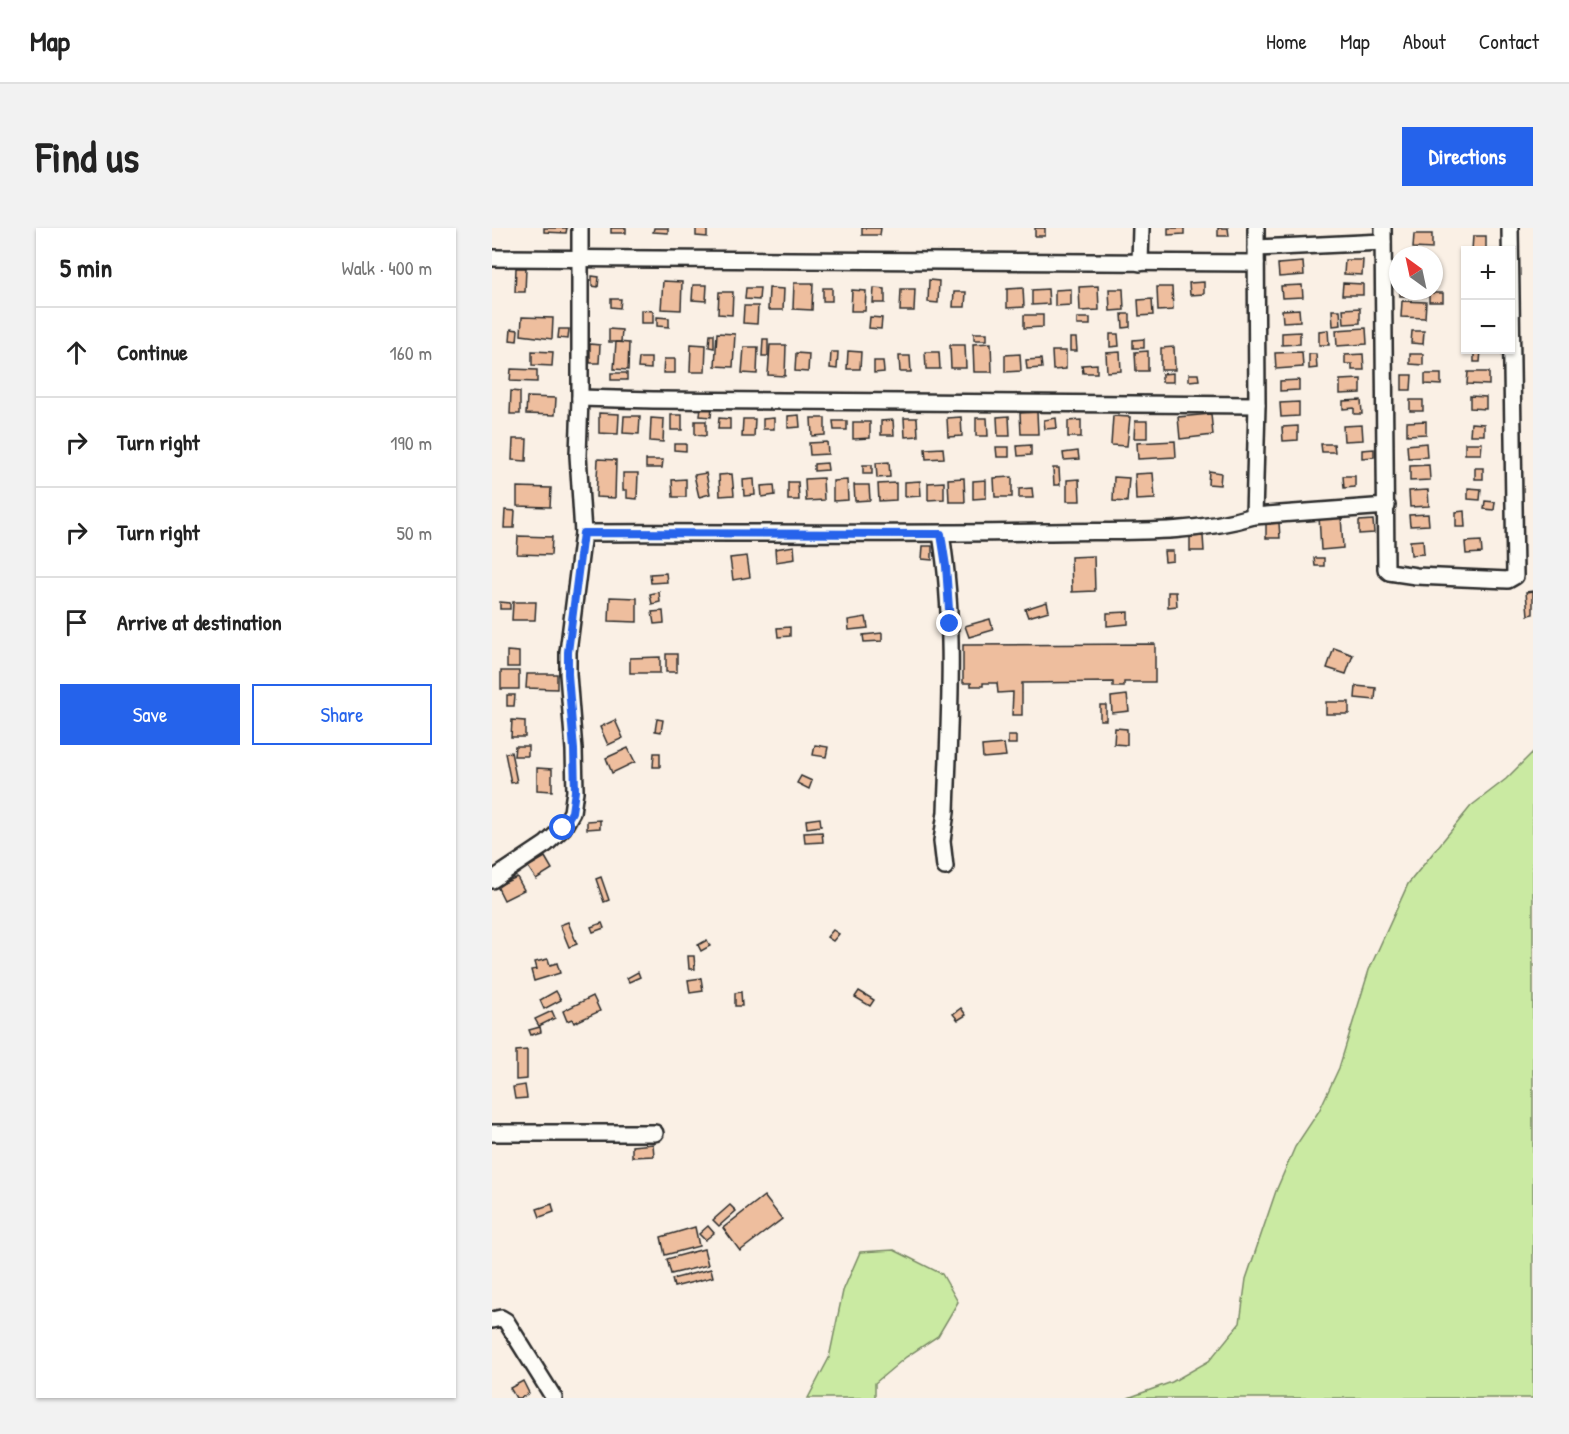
<!DOCTYPE html>
<html lang="en">
<head>
<meta charset="utf-8">
<style>
  :root { --surface:#fff; --page:#f2f2f2; --text:#222; --muted:#767676; --line:#e0e0e0; --accent:#2563eb }
  body { margin:0; font-family:"Patrick Hand",sans-serif; background:var(--page); color:var(--text) }
  .controls { position:absolute; right:18px; top:18px; display:grid; overflow:hidden; border-radius:0px; box-shadow:0 2px 4px #0004 }
  .controls button { width:54px; height:54px; display:grid; place-items:center; padding:0; border:0; border-bottom:2px solid var(--line); background:var(--surface); color:var(--text); font:30px sans-serif }
  .compass { position:absolute; left:897px; top:18px; width:54px; height:54px; border-radius:50%; background:var(--surface); box-shadow:0 2px 4px #0004; rotate:327deg }
  .stop { position:absolute; width:18px; height:18px; margin:-14px; border:4px solid #2563eb; border-radius:50%; background:#fff }
  .stop.end { background:#2563eb; border-color:#fff; box-shadow:0 2px 6px #0008 }
  .list { margin:0; padding:0; list-style:none }
  h2 { display:flex; justify-content:space-between; align-items:center; height:78px; margin:0; padding:0 24px; font-size:26px }
  h2 small { font-size:20px; font-weight:400; color:var(--muted) }
  .list li { display:grid; grid-template-columns:39px 1fr auto; gap:18px; align-items:center; box-sizing:border-box; height:90px; padding:0 24px; border-top:2px solid var(--line) }
  .list b { display:block; font-size:22px; white-space:nowrap }
  .list em { font-size:20px; font-style:normal; color:var(--muted) }
  .actions { display:flex; gap:12px; padding:18px 24px }
  .actions a { flex:1; padding:14px 0; border:2px solid var(--accent); border-radius:0px; text-align:center; font-size:21px; color:var(--accent) }
  .actions .main { background:var(--accent); color:#fff }
  .icon { flex:none; width:33px; height:33px; fill:none; stroke:currentColor; stroke-width:2; stroke-linecap:round; stroke-linejoin:round }
  .map { position:relative; flex:none; width:1041px; height:1170px; overflow:hidden; border-radius:0px }
  header { display:flex; align-items:center; gap:36px; box-sizing:border-box; height:84px; padding:0 30px; background:var(--surface); border-bottom:2px solid var(--line) }
  header strong { font-size:28px }
  nav { display:flex; gap:33px; margin-inline-start:auto; font-size:21px }
  .intro { display:flex; align-items:center; justify-content:space-between; box-sizing:border-box; height:144px; padding:0 36px }
  h1 { margin:0; font-size:42px }
  .button { padding:15px 27px; border-radius:0px; background:var(--accent); color:#fff; font-size:21px; font-weight:700 }
  main { display:flex; gap:36px; padding:0 36px }
  aside { flex:1; background:var(--surface); border-radius:0px; box-shadow:0 2px 4px #0004 }
  .map>svg:first-child { display:block }
  .green { fill:#caeaa2; stroke:#7a8a66; stroke-width:1.5 }
  .building { fill:#eebe9e; stroke:#2b2b2b; stroke-width:1.5 }
  .lines { fill:none; stroke-linecap:round; stroke-linejoin:round }
  .minor-casing { stroke:#2b2b2b; stroke-width:20 }
  .minor { stroke:#fdfcf7; stroke-width:15 }
  .route { stroke:#2563eb; stroke-width:8 }
</style>
</head>
<body>
<header>
<strong>Map</strong>
<nav><a>Home</a><a>Map</a><a>About</a><a>Contact</a></nav>
</header>
<div class="intro"><h1>Find us</h1><a class="button">Directions</a></div>
<main>
<aside>
<h2>5 min<small>Walk · 400 m</small></h2>
<ul class="list">
<li><svg class="icon" aria-label="ahead" viewBox="0 0 24 24"><path d="M12 20V5M6 11l6-6 6 6"/></svg><div><b>Continue</b></div><em>160 m</em></li>
<li><svg class="icon" aria-label="right" viewBox="0 0 24 24"><path d="M7 20v-9h11M14 6l5 5-5 5"/></svg><div><b>Turn right</b></div><em>190 m</em></li>
<li><svg class="icon" aria-label="right" viewBox="0 0 24 24"><path d="M7 20v-9h11M14 6l5 5-5 5"/></svg><div><b>Turn right</b></div><em>50 m</em></li>
<li><svg class="icon" aria-label="arrive" viewBox="0 0 24 24"><path d="M6 21V4h12l-3 4 3 4H6"/></svg><div><b>Arrive at destination</b></div></li>
</ul>
<div class="actions"><a class="main">Save</a><a>Share</a></div>
</aside>
<div class="map">
<svg width="1041" height="1170" viewBox="0 0 1041 1170">
  <rect width="100%" height="100%" fill="#faf0e5"/>
  <filter id="ink" filterUnits="userSpaceOnUse"><feTurbulence type="fractalNoise" baseFrequency=".0167" numOctaves="2"/><feDisplacementMap in="SourceGraphic" scale="12" xChannelSelector="R" yChannelSelector="G"/><feConvolveMatrix kernelMatrix="1 2 1 2 8 2 1 2 1" color-interpolation-filters="sRGB"/></filter>
  <g filter="url(#ink)">
    <g class="green">
      <path d="M1041,524V1170H636L680,1154L717,1133L748,1095L754,1051L784,963L803,919L827,883L847,840L877,742L916,656L979,578L1014,551Z"/>
      <path d="M402,1022L450,1046L466,1074L446,1108L414,1129L383,1155V1170H316L337,1130L351,1063L368,1024Z"/>
    </g>
    <g class="building">
      <path d="M52,0H75L74,5L52,4Z"/>
      <rect x="119" y="0" width="15" height="5"/>
      <path d="M162,0H176V5L161,4Z"/>
      <path d="M204,0H215V9L204,8Z"/>
      <path d="M370,0H389L388,7H370Z"/>
      <rect x="543" y="0" width="10" height="8"/>
      <path d="M676,0H692V6L676,7Z"/>
      <path d="M726,0H736L737,8H726Z"/>
      <path d="M922,6H940V21L921,20Z"/>
      <path d="M981,8H994V22H980Z"/>
      <path d="M853,32H871L870,47L852,46Z"/>
      <path d="M811,34L812,47L787,49L786,36Z"/>
      <path d="M24,40H34L33,64H23Z"/>
      <path d="M100,48L107,49L106,59L100,58Z"/>
      <path d="M437,52L447,53L446,75L436,74Z"/>
      <path d="M171,53L190,54L189,82L169,81Z"/>
      <path d="M712,54V66L698,67L697,55Z"/>
      <path d="M302,55H321L320,82L301,81Z"/>
      <path d="M851,55L871,56V67H850Z"/>
      <path d="M201,57H215L214,73L200,72Z"/>
      <path d="M810,57L811,69L790,70L789,58Z"/>
      <path d="M606,58L607,82L588,83L587,59Z"/>
      <path d="M665,59H680L681,82L666,83Z"/>
      <path d="M254,60H268L267,72L253,71Z"/>
      <path d="M277,60L292,61L291,82H276Z"/>
      <rect x="331" y="60" width="9" height="13"/>
      <path d="M382,60L393,61V75H381Z"/>
      <path d="M531,60L532,79L515,80V61Z"/>
      <path d="M409,61H423L422,83H408Z"/>
      <path d="M556,61L557,76L540,77V62Z"/>
      <path d="M579,61V77L563,78V62Z"/>
      <path d="M617,61H631L632,82L618,83Z"/>
      <path d="M360,62L374,63L373,83H359Z"/>
      <rect x="908" y="63" width="27" height="5"/>
      <path d="M227,64H241L240,87L226,86Z"/>
      <path d="M462,64H474L473,79H461Z"/>
      <rect x="937" y="65" width="14" height="9"/>
      <path d="M119,71H129L128,80L119,79Z"/>
      <path d="M660,71L661,87L647,88L646,72Z"/>
      <path d="M910,73L934,74L933,90L909,89Z"/>
      <path d="M252,78H266L265,96L251,95Z"/>
      <path d="M868,80V95L852,96L851,81Z"/>
      <path d="M807,81L808,93L791,94L790,82Z"/>
      <path d="M149,82L161,83V95H149Z"/>
      <path d="M840,82H848L849,97L841,98Z"/>
      <path d="M630,86H638V99L631,100Z"/>
      <path d="M532,87H551V99L532,100Z"/>
      <path d="M30,89L61,90L60,111L29,107Z"/>
      <path d="M165,89L177,90V99L165,98Z"/>
      <path d="M378,89L390,90L389,101L377,100Z"/>
      <rect x="585" y="90" width="13" height="7"/>
      <path d="M874,100L875,116L845,118L844,102Z"/>
      <path d="M19,101L26,102L25,113L18,112Z"/>
      <path d="M67,101H77L76,111L66,110Z"/>
      <path d="M117,101L130,102L129,114H117Z"/>
      <path d="M836,102L837,117H827V103Z"/>
      <path d="M920,103H932L931,116L919,115Z"/>
      <path d="M808,104V116L790,117V105Z"/>
      <path d="M225,105L243,106L241,139L223,138Z"/>
      <rect x="482" y="105" width="13" height="7"/>
      <path d="M218,106H222V120L217,119Z"/>
      <path d="M618,106H626L627,118L618,119Z"/>
      <path d="M578,110H584L585,123H578Z"/>
      <path d="M271,111H276V128H270Z"/>
      <path d="M652,111V120H641V112Z"/>
      <path d="M124,114L137,115L136,142L122,141Z"/>
      <path d="M499,115L500,144H482L481,116Z"/>
      <path d="M98,116L108,117L107,135H98Z"/>
      <path d="M199,116L214,117L213,144H198Z"/>
      <path d="M278,117H294L293,148L276,147Z"/>
      <path d="M458,117H473L474,140H459Z"/>
      <path d="M252,119H266L265,146L250,145Z"/>
      <path d="M682,119L683,142H669V120Z"/>
      <path d="M982,122H989L988,134H982Z"/>
      <path d="M40,123L61,124L60,138L40,137Z"/>
      <path d="M356,123L369,124L368,141H355Z"/>
      <path d="M560,123H574V141L561,142Z"/>
      <path d="M656,123V143H644L643,124Z"/>
      <path d="M339,124H346L345,141L338,140Z"/>
      <path d="M433,124H447L448,141H434Z"/>
      <path d="M628,124L629,143L615,144L614,125Z"/>
      <path d="M810,124L811,139L784,141L783,125Z"/>
      <path d="M304,125L317,126L316,144L303,143Z"/>
      <path d="M528,126L529,143L513,144V127Z"/>
      <path d="M817,126H824L825,140L817,141Z"/>
      <path d="M871,126L872,142H860V136H853V127Z"/>
      <path d="M918,126H931V137L918,136Z"/>
      <path d="M407,128H418L419,144H408Z"/>
      <path d="M147,130H159V141L146,140Z"/>
      <path d="M172,131H183V145H171Z"/>
      <path d="M549,131L550,140L535,141L534,132Z"/>
      <path d="M382,133H391L392,144L382,145Z"/>
      <path d="M605,136V145H591L590,137Z"/>
      <path d="M19,141L45,142V154L18,153Z"/>
      <path d="M976,144H997V157L975,156Z"/>
      <rect x="119" y="145" width="16" height="7"/>
      <path d="M681,145V154H670V146Z"/>
      <path d="M697,146H706L707,152L697,153Z"/>
      <path d="M933,146H949V157L933,156Z"/>
      <path d="M910,147H920L919,162H910Z"/>
      <path d="M869,151V165L848,166V152Z"/>
      <path d="M807,152V162L788,163V153Z"/>
      <path d="M19,163L28,164V186H18Z"/>
      <path d="M978,168L994,169V181L978,180Z"/>
      <path d="M35,169L64,170L63,187L34,186Z"/>
      <path d="M869,172L870,186H862V180L851,181V173Z"/>
      <rect x="918" y="172" width="13" height="11"/>
      <path d="M807,174V188L789,189L788,175Z"/>
      <path d="M209,179H220L219,189L208,188Z"/>
      <path d="M545,184L546,206H529L528,185Z"/>
      <path d="M107,185L127,186L126,206L107,205Z"/>
      <path d="M719,186L721,207L688,211L686,189Z"/>
      <rect x="179" y="187" width="11" height="15"/>
      <path d="M307,187L308,199L296,200V188Z"/>
      <path d="M132,188H148L147,206L131,205Z"/>
      <path d="M517,188L518,208H506L505,189Z"/>
      <path d="M621,188L638,189L635,218L619,217Z"/>
      <path d="M469,189L470,208L456,209L455,190Z"/>
      <path d="M159,190L172,191L171,214L158,213Z"/>
      <path d="M227,190L238,191V201H226Z"/>
      <path d="M282,190V201H271V191Z"/>
      <path d="M319,190H333V207L320,208Z"/>
      <path d="M412,190H425L426,208L413,209Z"/>
      <path d="M484,190H495L496,208H484Z"/>
      <path d="M564,190L565,200L553,201L552,192Z"/>
      <path d="M251,191H263L262,209H250Z"/>
      <path d="M401,192L402,207H389V193Z"/>
      <path d="M589,192V209H576V193Z"/>
      <path d="M203,193H214V208L203,207Z"/>
      <path d="M341,193H355V202H342Z"/>
      <path d="M643,193H655V210H642Z"/>
      <path d="M934,193V206L915,207V194Z"/>
      <path d="M361,194H378V210L361,211Z"/>
      <path d="M979,195L992,196V207H978Z"/>
      <path d="M870,197L871,212L852,213L851,198Z"/>
      <path d="M806,198V212L791,213L790,199Z"/>
      <path d="M21,211H35L34,233L20,232Z"/>
      <path d="M683,213L684,229L646,231L645,215Z"/>
      <path d="M335,214L336,226L318,227L317,215Z"/>
      <path d="M934,215L935,229L916,230L915,217Z"/>
      <path d="M973,215H990L989,226H973Z"/>
      <path d="M182,216H194V223L182,222Z"/>
      <path d="M829,216H842L843,224H830Z"/>
      <path d="M539,217V227L526,228L525,218Z"/>
      <path d="M504,219H517V229H505Z"/>
      <path d="M451,220L452,230L434,231L433,221Z"/>
      <path d="M882,221V229L870,230V222Z"/>
      <path d="M586,223L587,231L572,232L571,225Z"/>
      <path d="M106,231L124,232L123,270L104,269Z"/>
      <path d="M154,232H171L170,240H154Z"/>
      <path d="M397,234L398,249L385,250L384,235Z"/>
      <path d="M335,235L336,242L322,243V236Z"/>
      <rect x="371" y="237" width="9" height="9"/>
      <path d="M937,237L938,252L918,253V238Z"/>
      <path d="M561,240H567L568,257H562Z"/>
      <rect x="983" y="240" width="8" height="11"/>
      <path d="M717,243L729,245L728,257L716,256Z"/>
      <path d="M131,245H146L145,271L135,270V262H131Z"/>
      <path d="M214,245L218,266L207,269L202,247Z"/>
      <path d="M661,245L663,271L644,272L643,246Z"/>
      <path d="M240,246L242,267L228,268L227,247Z"/>
      <path d="M851,248H863V259L852,260Z"/>
      <path d="M520,249V269H503L502,250Z"/>
      <path d="M622,249L637,250L635,274L621,273Z"/>
      <path d="M331,250L332,272L314,273L313,251Z"/>
      <path d="M472,250L473,274H457L456,251Z"/>
      <path d="M194,251V269H181L180,252Z"/>
      <path d="M262,251L263,267L252,268L251,252Z"/>
      <path d="M587,251L588,273H575V252Z"/>
      <path d="M355,252L356,272L341,273V253Z"/>
      <path d="M494,252V270L481,271V253Z"/>
      <path d="M428,253L429,268L413,269V254Z"/>
      <path d="M296,254H306L307,272H296Z"/>
      <path d="M452,254V271L436,272V255Z"/>
      <path d="M404,255V272L387,273L386,256Z"/>
      <path d="M282,257L283,267L270,269L269,258Z"/>
      <path d="M362,257H377L378,272L363,273Z"/>
      <path d="M25,259L59,260L58,279L25,278Z"/>
      <path d="M540,260L541,270H527V261Z"/>
      <path d="M976,260L989,261L988,272L976,271Z"/>
      <path d="M936,262L937,278L918,279L917,263Z"/>
      <path d="M993,273L1003,274L1002,282L992,281Z"/>
      <path d="M13,282L23,283L22,300H12Z"/>
      <path d="M972,283L973,299H964V284Z"/>
      <path d="M936,286L937,297L918,298L917,287Z"/>
      <path d="M849,287L851,320L829,322L827,288Z"/>
      <path d="M881,292L882,305L867,306V293Z"/>
      <path d="M787,295L788,310H774V296Z"/>
      <path d="M26,308L60,309L59,327L25,326Z"/>
      <path d="M711,308L712,323H698V309Z"/>
      <path d="M931,312L932,326L919,327L918,313Z"/>
      <path d="M989,313L990,325L974,326L973,314Z"/>
      <path d="M302,318L303,331L284,334L283,321Z"/>
      <path d="M431,318H440V332L430,331Z"/>
      <path d="M672,323H681V333L673,334Z"/>
      <path d="M255,328L258,349L241,352L238,330Z"/>
      <path d="M602,328L603,363L580,364L579,329Z"/>
      <path d="M822,330H832V338H823Z"/>
      <path d="M174,345L175,354L159,355L158,346Z"/>
      <path d="M1041,363V386L1036,387L1034,364Z"/>
      <path d="M167,364L168,374L160,376L158,366Z"/>
      <path d="M676,364H684L685,378L676,379Z"/>
      <path d="M118,369L145,370V394L117,393Z"/>
      <path d="M8,374L18,375V381H8Z"/>
      <path d="M21,374H44L43,392H20Z"/>
      <path d="M555,374L557,383L536,389L533,381Z"/>
      <path d="M171,383L172,395L162,396L160,384Z"/>
      <path d="M636,384V396L615,398V385Z"/>
      <path d="M374,389L376,400L357,402L356,392Z"/>
      <path d="M498,391L501,402L477,409L473,398Z"/>
      <path d="M298,399V408L286,409L285,400Z"/>
      <path d="M390,405V413L372,414L371,407Z"/>
      <path d="M663,416V454H632V459H621V454L530,455V487H520L521,464L506,465L505,455H491V458H479V455H471V417Z"/>
      <path d="M842,420L861,427L854,446L835,440Z"/>
      <path d="M15,423L27,424V439H15Z"/>
      <rect x="174" y="426" width="11" height="18"/>
      <path d="M168,429V445H138V430Z"/>
      <rect x="9" y="443" width="18" height="18"/>
      <path d="M35,446H65V461L34,460Z"/>
      <path d="M864,458L884,460L883,472L863,470Z"/>
      <path d="M15,467H23L22,478H15Z"/>
      <path d="M635,467L637,483L620,485L619,469Z"/>
      <rect x="834" y="474" width="23" height="12"/>
      <rect x="608" y="477" width="6" height="15"/>
      <path d="M165,491L171,492L169,504L163,503Z"/>
      <path d="M20,492L33,493V509H19Z"/>
      <path d="M123,492L131,510L116,517L108,499Z"/>
      <path d="M623,500L635,501V517L622,516Z"/>
      <rect x="516" y="508" width="8" height="8"/>
      <path d="M512,516L514,528L491,530L490,518Z"/>
      <path d="M323,517L336,519L334,529L321,527Z"/>
      <path d="M23,518H36V528H22Z"/>
      <path d="M136,520L143,534L120,545L114,530Z"/>
      <path d="M19,524L25,554L19,555L13,525Z"/>
      <path d="M162,525H168V539H161Z"/>
      <path d="M45,540L60,541V563L45,562Z"/>
      <path d="M309,548L320,553L317,561L305,555Z"/>
      <path d="M328,590L329,598L315,600L314,592Z"/>
      <path d="M108,592V600L95,601V593Z"/>
      <path d="M330,604L331,614L313,615L312,605Z"/>
      <path d="M53,629L60,641L44,651L36,639Z"/>
      <path d="M25,649L32,662L12,672L5,658Z"/>
      <path d="M109,649L117,672L112,674L104,651Z"/>
      <path d="M76,694L85,716L77,719L68,697Z"/>
      <path d="M110,695L112,700L101,704L99,699Z"/>
      <path d="M341,702L347,706L341,713L335,709Z"/>
      <path d="M215,712L218,718L209,723L206,717Z"/>
      <path d="M196,728H202L203,741H197Z"/>
      <path d="M56,731L58,737L65,735L68,745L42,753L39,742L45,741L43,734Z"/>
      <path d="M146,744L148,749L137,754L135,750Z"/>
      <path d="M209,750L211,763L198,765L196,752Z"/>
      <path d="M64,763L69,772L52,781L48,772Z"/>
      <path d="M367,763L382,772L378,778L363,769Z"/>
      <path d="M249,764L250,778H243V765Z"/>
      <path d="M101,768L108,783L82,795L80,791L75,793L71,783Z"/>
      <path d="M469,780L474,787L466,792L461,786Z"/>
      <path d="M60,783L63,790L47,798L43,791Z"/>
      <path d="M48,799L49,804L39,807L37,802Z"/>
      <path d="M35,822V851L24,852V823Z"/>
      <path d="M33,857L35,870L23,871L21,859Z"/>
      <path d="M161,916L162,928L140,929V918Z"/>
      <path d="M272,968L290,991L248,1023L231,1000Z"/>
      <path d="M60,976L62,984L48,989L45,981Z"/>
      <path d="M238,977L244,983L227,998L221,992Z"/>
      <path d="M216,998L222,1005L213,1012L207,1006Z"/>
      <path d="M203,999L207,1018L173,1027L169,1009Z"/>
      <path d="M212,1021L216,1037L179,1046L175,1031Z"/>
      <path d="M219,1041L221,1049L182,1059L180,1051Z"/>
      <path d="M31,1153L37,1165L29,1170H24L18,1160Z"/>
    </g>
    <g class="lines">
      <g class="minor-casing">
        <g id="minor">
          <path d="M891,0L894,341L897,344L924,348L1016,352L1023,348L1018,0"/>
          <path d="M764,20L891,14"/>
          <path d="M0,30L764,35"/>
          <path d="M648,35L649,0"/>
          <path d="M88,170L161,172L765,177"/>
          <path d="M762,288L765,177L764,0"/>
          <path d="M91,305C246,304 400,307 554,304C623,302 696,308 762,288L895,278"/>
          <path d="M449,306C464,398 457,492 454,584L450,613L453,639"/>
          <path d="M0,652L54,616L71,600L80,584L83,563L82,522L76,446V424L91,305L86,227L88,170V0"/>
          <path d="M0,905H163"/>
          <path d="M0,1092L9,1090L14,1093L62,1170"/>
        </g>
      </g>
      <use href="#minor" class="minor"/>
    </g>
  </g>
  <g class="lines" filter="url(#ink)">
    <path class="route" d="M71,600L80,584L83,563L82,522L76,446V424L91,305L449,306L454,338L458,396"/>
  </g>
</svg>
<div class="controls">
<button>+</button>
<button>−</button>
</div>
<svg class="compass" viewBox="-18 -18 36 36"><path d="M0-13l5 13h-10z" fill="#e53935"/><path d="M0 13l5-13h-10z" fill="#767676"/></svg>
<div class="stop" style="left:71px;top:600px"></div>
<div class="stop end" style="left:458px;top:396px"></div>
</div>
</main>
</body>
</html>
